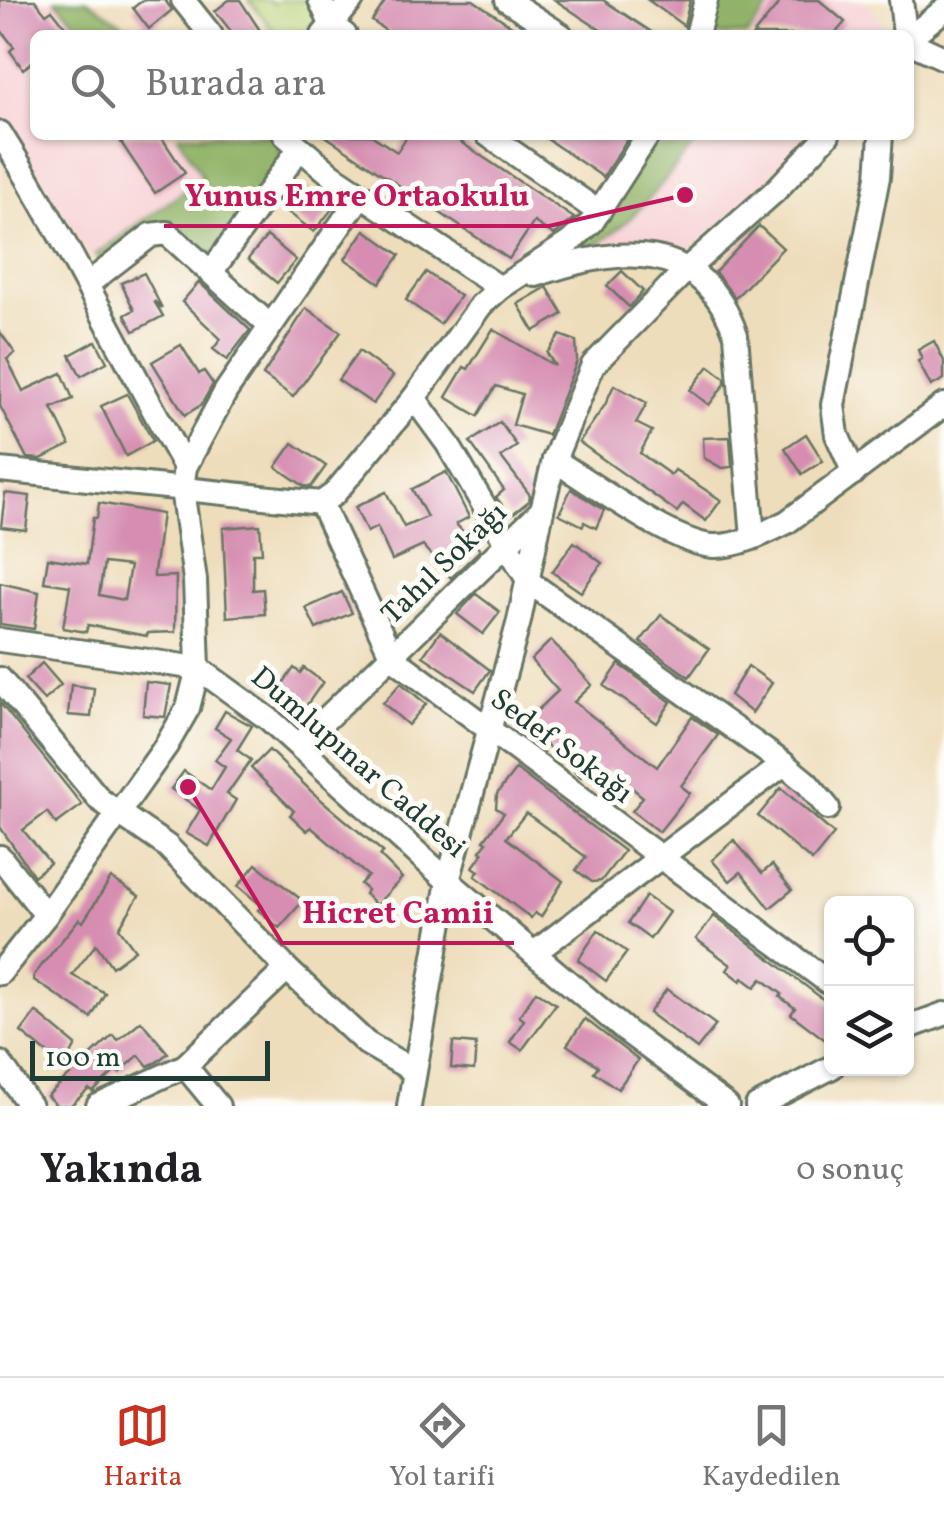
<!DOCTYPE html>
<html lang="tr">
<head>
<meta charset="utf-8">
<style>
  :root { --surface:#fff; --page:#f6f6f6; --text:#202124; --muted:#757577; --line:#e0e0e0; --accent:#c8321e }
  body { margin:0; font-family:Vollkorn,serif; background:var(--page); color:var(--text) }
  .controls { position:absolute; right:30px; bottom:30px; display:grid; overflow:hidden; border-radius:15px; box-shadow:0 2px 8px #0004 }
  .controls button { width:90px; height:90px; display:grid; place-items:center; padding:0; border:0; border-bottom:2px solid var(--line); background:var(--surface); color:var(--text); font:50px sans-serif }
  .scale { position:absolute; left:30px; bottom:25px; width:240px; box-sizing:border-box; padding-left:10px; border:5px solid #1f3d34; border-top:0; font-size:28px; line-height:35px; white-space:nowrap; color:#1f3d34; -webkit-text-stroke:8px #fdfcf7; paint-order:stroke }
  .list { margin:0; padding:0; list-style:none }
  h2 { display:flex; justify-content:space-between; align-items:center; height:130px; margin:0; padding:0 40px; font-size:42px }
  h2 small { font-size:32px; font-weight:400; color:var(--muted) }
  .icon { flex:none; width:55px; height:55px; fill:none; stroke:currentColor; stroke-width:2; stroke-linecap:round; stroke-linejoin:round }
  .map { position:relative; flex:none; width:944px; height:1106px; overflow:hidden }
  .search { position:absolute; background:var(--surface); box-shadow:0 2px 8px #0004; left:30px; right:30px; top:30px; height:110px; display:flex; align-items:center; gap:25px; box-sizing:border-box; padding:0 35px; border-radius:15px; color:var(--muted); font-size:38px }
  .sheet { height:270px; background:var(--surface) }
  nav { display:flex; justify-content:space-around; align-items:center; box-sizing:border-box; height:140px; border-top:2px solid var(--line); background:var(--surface); font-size:28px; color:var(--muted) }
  nav a { display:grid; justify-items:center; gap:5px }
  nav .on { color:var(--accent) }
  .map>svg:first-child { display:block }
  .built { fill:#f7cfd3 }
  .green { fill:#b7d176; stroke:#6b8755; stroke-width:2.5 }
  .forest { fill:#91b367; stroke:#58784e; stroke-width:2.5 }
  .building { fill:#d68db1; fill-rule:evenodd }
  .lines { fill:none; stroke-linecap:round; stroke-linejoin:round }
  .minor-casing { stroke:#677563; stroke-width:28 }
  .minor { stroke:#fff; stroke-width:22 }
  .labels { text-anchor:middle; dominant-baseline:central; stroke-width:10; stroke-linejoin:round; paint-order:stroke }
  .street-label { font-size:30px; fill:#1f3d34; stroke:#fdfcf7 }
  .leader { fill:none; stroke:#c2185b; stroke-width:4 }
  .callout-dot { fill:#c2185b; stroke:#fdfcf7; stroke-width:4 }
  .callout-label { font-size:32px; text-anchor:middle; font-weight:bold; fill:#c2185b; stroke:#fdfcf7; stroke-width:10; stroke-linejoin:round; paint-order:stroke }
</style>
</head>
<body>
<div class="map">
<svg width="944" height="1106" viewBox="0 0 944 1106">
  <rect width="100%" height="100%" fill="#fdfcf7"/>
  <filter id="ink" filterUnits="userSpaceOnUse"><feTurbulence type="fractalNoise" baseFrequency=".01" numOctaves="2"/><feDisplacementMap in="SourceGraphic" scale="20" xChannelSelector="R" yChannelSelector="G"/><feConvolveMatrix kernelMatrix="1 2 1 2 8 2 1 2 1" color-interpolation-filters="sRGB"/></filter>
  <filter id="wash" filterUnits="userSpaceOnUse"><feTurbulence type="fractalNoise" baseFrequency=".0048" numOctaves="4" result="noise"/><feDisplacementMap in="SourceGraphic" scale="40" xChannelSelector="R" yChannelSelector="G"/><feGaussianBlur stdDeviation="2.25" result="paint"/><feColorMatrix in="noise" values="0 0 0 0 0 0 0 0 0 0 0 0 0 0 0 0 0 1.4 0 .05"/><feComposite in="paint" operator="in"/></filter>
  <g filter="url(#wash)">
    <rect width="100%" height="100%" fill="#edb"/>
    <g class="built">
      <path d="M0,0H87L139,35H35V135H270L281,152L172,226L101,261L96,254L90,258L0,115Z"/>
      <path d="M713,0H864L880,19L887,35H704Z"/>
      <path d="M655,135H814L764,186L685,253L597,244L576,255Z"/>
    </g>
    <path class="green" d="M249,0H270L273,4L280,0H310L319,15L306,35H277Z"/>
    <g class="forest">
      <path d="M55,0H87L139,35H89Z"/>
      <path d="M713,0H775L747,35H704Z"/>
      <path d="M178,135H270L279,145L280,161L210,259L181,235L101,261L96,254L203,178Z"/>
      <path d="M655,135H701C672,171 611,257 562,255Z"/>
    </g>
    <g id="blocks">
      <g class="building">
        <path d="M0,0H35L46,14L52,10L72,35H35V60L23,69L10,51L14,47L0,29Z"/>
        <path d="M143,0H165L172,10L149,29L133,8Z"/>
        <path d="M229,0H240L263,35H234L215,11Z"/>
        <path d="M386,0H473L525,35H392L372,21Z"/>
        <path d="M555,0H603L656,35H608Z"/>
        <path d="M648,0H690L684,26Z"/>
        <path d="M782,0H819L845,22L834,35H753Z"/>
        <path d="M116,135H160L185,173L155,193Z"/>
        <path d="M324,135H371L397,152L408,135H450L574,218L554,235L534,222L509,259Z"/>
        <path d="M541,135H630L603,177Z"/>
        <path d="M302,185L332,209L314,232L284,209Z"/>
        <path d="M759,226L783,248L735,298L715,272Z"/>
        <path d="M365,230L400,255L380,283L345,259Z"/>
        <path d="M267,236L296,260L277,283L248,259Z"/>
        <path d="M622,271L643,291L629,307L607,286Z"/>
        <path d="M426,272L460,296L440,324L406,300Z"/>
        <path d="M144,273L162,308L154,301L163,316L134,331L125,315L134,310L121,283Z"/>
        <path d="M199,282L250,330L227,360L213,349L221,339L182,302Z"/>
        <path d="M547,287L563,314L534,331L518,304Z"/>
        <path d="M306,308L341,332L293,397L263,375Z"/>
        <path d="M493,329L555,366L547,353L560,335L576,341L577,361L548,435L513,425L522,394L496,386L478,416L446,397L464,367L468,369Z"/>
        <path d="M0,332L15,353L7,359L23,391L62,373L73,399L52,408L70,445L41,459L27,458L0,406Z"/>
        <path d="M96,341L107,362L81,376L70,355Z"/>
        <path d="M934,341L944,361V379L931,386L918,361L922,359L918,350Z"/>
        <path d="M181,345L199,374L204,371L213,384L201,405L185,415L152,362Z"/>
        <path d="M359,351L393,376L373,404L338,380Z"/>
        <path d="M709,366L725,378V384L709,405L690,390Z"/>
        <path d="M614,385L647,403L636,423L652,431L640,453L671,475L675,470L721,500L706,521L683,504L677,512L579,442L605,405Z"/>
        <path d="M127,394L153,441L126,456L101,406Z"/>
        <path d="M500,422L517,446L501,457L530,495L529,501L510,516L496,497L504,490L470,442Z"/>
        <path d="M806,434L823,461L802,474L785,448Z"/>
        <path d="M730,437L732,467L722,468L704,458L703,438Z"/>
        <path d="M293,443L326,466L311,487L304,486L276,467Z"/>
        <path d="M446,472L469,517L456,524L480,550L451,578L423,546L392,560L377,527L367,532L355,507L386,492L404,527L427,517L412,489Z"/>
        <path d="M571,489L604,510L596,528L584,522L583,526L559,514Z"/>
        <path d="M5,493L30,496L26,530L1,527Z"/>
        <path d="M99,503L162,514L154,572V577L176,576L175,632L148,633L147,636L88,625L86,632L63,628L70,586L44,582L48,558L87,564L93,518H97ZM104,563L130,566L124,600L99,595Z"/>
        <path d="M260,525L262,553H253V590L263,589L265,614L227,617L223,528Z"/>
        <path d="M574,542L602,563L581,592L552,572Z"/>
        <path d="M0,583L39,592L34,629L0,624Z"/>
        <path d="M342,592L352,613L316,629L306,608Z"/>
        <path d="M476,594L500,612L483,634L457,614Z"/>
        <path d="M661,615L709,649L689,677L640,642Z"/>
        <path d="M440,632L490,670L475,691L423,656Z"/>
        <path d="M551,640L592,685L574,702L657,767L692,717L718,735L681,786L690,793L659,832L632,811L643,797L608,768L604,774L592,764L581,777L523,724L558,691L531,660Z"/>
        <path d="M42,663L61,685L44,700L25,679Z"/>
        <path d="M619,664L671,702L657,723L604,686Z"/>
        <path d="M748,666L772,683L752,713L730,695Z"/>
        <path d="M294,668L300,673L304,668L323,682L301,713L281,699L285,694L279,689Z"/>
        <path d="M146,682L171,685L165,717L143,715Z"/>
        <path d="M401,683L426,704L408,725L383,703Z"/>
        <path d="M71,685L94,688L91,717L68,715Z"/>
        <path d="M0,703L82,805L56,824L47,812L23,830L50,863L34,876L0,827Z"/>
        <path d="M225,711L252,726L237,750L251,760L227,794L236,800L209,846L186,833L200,810L171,789L184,771L211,790L225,767L215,760L231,738L215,728Z"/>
        <path d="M269,750L312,792L383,852L380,856L402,878L376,905L365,894L367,890L360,884L368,876L311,827L307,831L290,815L294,811L251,768Z"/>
        <path d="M516,769L624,851L601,881L592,882L576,870L586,857L526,813L506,838L563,881L541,917L535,913L531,918L475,876L479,871L473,867L483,853L480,851L487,842L484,840L504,813L496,808L497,794Z"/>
        <path d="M781,788L834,834L812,861L758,816Z"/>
        <path d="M734,840L762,873L772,865L792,890L770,908L741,872L730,881L712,860Z"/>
        <path d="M256,864L303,901L279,928L258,910L262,906L238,886Z"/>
        <path d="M111,878L139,896L119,928L135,950L112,967L96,944L72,975L105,993L91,1018L34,980V975L79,919L83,922Z"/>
        <path d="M646,896L669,912L650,939L628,923Z"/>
        <path d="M714,916L832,1006V1045L791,1014L795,1008L780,997L782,994L762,979L755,987L743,978L741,981L727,970L731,965L696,939Z"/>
        <path d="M598,930L627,952L606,981L578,960Z"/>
        <path d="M667,989L716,1025L697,1049L649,1013Z"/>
        <path d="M536,991L556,1004L522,1050L510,1042L524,1020L519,1016Z"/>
        <path d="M36,1012L76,1045L64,1067L21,1032Z"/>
        <path d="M585,1019L638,1060L618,1089L594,1072L598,1066L567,1045Z"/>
        <path d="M141,1021L168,1053L157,1062L148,1066L139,1055L119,1073L116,1070L93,1092L89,1089L70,1106H57L47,1096L113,1035L118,1040Z"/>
        <path d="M453,1042L476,1044L474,1070L451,1068Z"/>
      </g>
    </g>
  </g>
  <g filter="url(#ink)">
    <use href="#blocks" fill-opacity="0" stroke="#677563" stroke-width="2.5"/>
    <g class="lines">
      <g class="minor-casing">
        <g id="minor">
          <path d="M183,0L211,35"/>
          <path d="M320,0L331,24L345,35"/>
          <path d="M507,0L561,35"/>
          <path d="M901,0L905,35"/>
          <path d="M323,35L352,0"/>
          <path d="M697,35L706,0"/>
          <path d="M909,38L944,10"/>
          <path d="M909,42L944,58"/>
          <path d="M0,133C68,241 122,356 185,467"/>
          <path d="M285,135L332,175L500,288"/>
          <path d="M488,135L599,212"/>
          <path d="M212,271L299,149"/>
          <path d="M536,275C617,246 702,237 736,335L753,537"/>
          <path d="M89,283L151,235L167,233L270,326"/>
          <path d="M414,398L447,443L529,582L784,764L807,783L828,808"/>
          <path d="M554,460C592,483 671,543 713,546C738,547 765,533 787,522L944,405"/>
          <path d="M0,470L321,503L334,494L414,398L481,305L500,288L569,243L592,222L648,135"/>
          <path d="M854,473L837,435L833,405L878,177L881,135"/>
          <path d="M321,503L392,657L832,985"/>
          <path d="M0,640L198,668L270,720L448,881L626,1031L727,1106"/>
          <path d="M0,679L100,800L167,846L287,969L366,1043L414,1071"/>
          <path d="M299,745L542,510L554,460L593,365L687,269L775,191L828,135"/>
          <path d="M0,857L46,915"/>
          <path d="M534,953L784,764"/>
          <path d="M0,973L46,915L166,746L188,708L198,668L195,580L182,489L185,467L226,391L361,195"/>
          <path d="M906,1028L944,1014"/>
          <path d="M0,1063L30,1106"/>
          <path d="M185,1066L287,969"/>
          <path d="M98,1106L185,1066L218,1106"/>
          <path d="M409,1106L448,881L519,621L542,510"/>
          <path d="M757,1106L832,1067"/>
        </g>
      </g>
      <use href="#minor" class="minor"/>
    </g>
  </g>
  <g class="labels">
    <g class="street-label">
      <text transform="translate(445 564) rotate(-44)">Tahıl Sokağı</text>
      <text transform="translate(561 747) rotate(37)">Sedef Sokağı</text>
      <text transform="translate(358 763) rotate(41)">Dumlupınar Caddesi</text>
    </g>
  </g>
  <path class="leader" d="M685 195L549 226H164M188 787L282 943H514"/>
  <g class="callout-dot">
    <circle cx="685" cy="195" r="10"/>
    <circle cx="188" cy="787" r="10"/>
  </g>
  <g class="callout-label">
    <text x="357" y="206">Yunus Emre Ortaokulu</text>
    <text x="398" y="923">Hicret Camii</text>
  </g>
</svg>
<div class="controls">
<button><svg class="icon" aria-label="locate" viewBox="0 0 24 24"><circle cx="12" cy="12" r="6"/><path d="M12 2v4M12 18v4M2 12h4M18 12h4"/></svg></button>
<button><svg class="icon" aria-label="layers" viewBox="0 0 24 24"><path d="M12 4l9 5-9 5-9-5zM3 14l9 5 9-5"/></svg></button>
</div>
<div class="scale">100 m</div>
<div class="search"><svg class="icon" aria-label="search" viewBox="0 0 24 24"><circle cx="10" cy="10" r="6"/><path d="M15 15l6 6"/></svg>Burada ara</div>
</div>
<section class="sheet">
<h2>Yakında<small>0 sonuç</small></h2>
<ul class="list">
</ul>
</section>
<nav>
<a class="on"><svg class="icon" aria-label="map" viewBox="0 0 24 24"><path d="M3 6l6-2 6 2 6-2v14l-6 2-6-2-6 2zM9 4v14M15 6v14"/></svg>Harita</a>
<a><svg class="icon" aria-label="directions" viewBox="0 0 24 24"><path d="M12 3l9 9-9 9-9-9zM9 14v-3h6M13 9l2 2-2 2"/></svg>Yol tarifi</a>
<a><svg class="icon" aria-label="saved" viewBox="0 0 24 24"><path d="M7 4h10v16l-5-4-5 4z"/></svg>Kaydedilen</a>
</nav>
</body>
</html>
